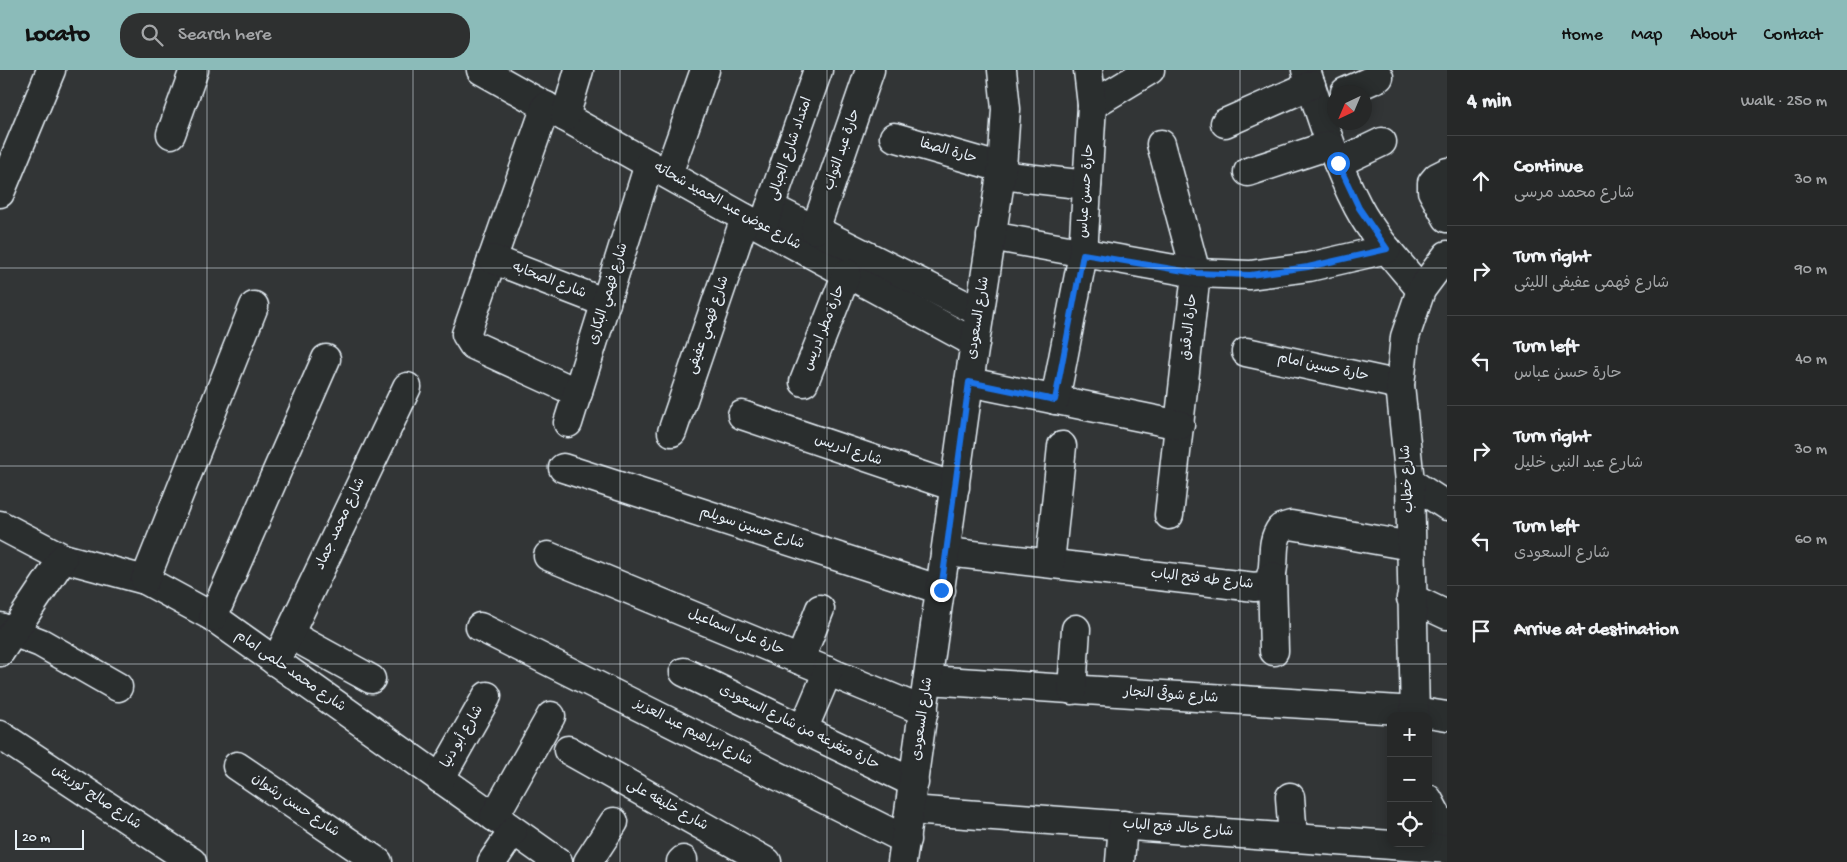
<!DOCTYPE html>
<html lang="en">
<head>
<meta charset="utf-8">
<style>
  :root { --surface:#262828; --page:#2e3030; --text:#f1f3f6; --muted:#a4a6a8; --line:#424445; --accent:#8bbbb9 }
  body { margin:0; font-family:"Gochi Hand","Playpen Sans Arabic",sans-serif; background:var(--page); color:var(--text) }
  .controls { position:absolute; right:15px; bottom:15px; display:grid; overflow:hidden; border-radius:10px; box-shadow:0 2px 12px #0003 }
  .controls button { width:45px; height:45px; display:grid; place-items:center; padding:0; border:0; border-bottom:1px solid var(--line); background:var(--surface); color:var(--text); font:25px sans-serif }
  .compass { position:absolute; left:1327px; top:15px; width:45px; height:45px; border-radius:50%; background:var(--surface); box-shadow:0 2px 12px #0003; rotate:224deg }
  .scale { position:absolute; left:15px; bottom:12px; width:69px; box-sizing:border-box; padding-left:5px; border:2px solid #e8f1f8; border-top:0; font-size:14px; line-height:18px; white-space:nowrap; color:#e8f1f8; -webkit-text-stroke:4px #2a2d2e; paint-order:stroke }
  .stop { position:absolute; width:15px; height:15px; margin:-11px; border:4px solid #1a73e8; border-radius:50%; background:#fff }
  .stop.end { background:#1a73e8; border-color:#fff; box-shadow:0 1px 5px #0008 }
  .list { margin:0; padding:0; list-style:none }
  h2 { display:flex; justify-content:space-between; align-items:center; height:65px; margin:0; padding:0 20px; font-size:21px }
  h2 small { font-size:16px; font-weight:400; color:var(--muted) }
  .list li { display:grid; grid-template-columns:32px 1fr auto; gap:15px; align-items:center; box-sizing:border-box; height:90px; padding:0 20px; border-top:1px solid var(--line) }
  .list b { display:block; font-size:19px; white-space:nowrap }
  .list p { margin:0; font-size:16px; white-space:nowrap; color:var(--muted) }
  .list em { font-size:16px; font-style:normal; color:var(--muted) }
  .icon { flex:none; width:28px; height:28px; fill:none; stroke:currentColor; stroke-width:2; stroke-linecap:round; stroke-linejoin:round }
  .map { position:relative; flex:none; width:1447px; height:792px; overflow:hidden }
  header { display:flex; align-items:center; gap:30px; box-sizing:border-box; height:70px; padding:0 25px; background:var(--accent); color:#111 }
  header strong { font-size:24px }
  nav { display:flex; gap:28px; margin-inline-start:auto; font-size:18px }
  .search { width:350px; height:45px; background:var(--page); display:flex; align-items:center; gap:12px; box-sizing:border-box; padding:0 18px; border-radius:20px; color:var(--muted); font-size:19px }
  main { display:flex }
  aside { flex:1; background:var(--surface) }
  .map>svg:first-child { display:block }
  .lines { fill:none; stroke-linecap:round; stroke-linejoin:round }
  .minor-casing { stroke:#e8f1f8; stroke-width:31 }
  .minor { stroke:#2a2d2e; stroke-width:28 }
  .route { stroke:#1a73e8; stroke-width:6 }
  .grid { fill:none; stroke:#e8f1f8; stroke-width:1; stroke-opacity:0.55 }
  .labels { text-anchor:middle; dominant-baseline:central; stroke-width:4; stroke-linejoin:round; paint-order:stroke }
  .street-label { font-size:14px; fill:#e8f1f8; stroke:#2a2d2e }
</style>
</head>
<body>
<header>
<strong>Locato</strong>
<div class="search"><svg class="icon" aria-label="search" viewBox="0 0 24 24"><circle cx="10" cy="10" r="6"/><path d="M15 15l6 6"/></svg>Search here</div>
<nav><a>Home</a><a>Map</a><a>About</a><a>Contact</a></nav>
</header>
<main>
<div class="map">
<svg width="1447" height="792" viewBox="0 0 1447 792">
  <rect width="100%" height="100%" fill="#323536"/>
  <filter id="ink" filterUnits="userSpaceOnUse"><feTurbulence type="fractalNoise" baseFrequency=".02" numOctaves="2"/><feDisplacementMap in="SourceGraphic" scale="10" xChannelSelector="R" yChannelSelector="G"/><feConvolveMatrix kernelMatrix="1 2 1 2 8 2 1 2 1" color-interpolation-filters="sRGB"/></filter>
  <g filter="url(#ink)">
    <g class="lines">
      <g class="minor-casing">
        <g id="minor">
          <path d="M481,0L745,148L975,273"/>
          <path d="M1306,0C1321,47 1335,93 1358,137C1374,167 1400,194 1421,220"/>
          <path d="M1345,22L1379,7"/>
          <path d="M1092,35L1150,0"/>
          <path d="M546,36L466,264L473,275L578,323"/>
          <path d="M565,47L579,0"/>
          <path d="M1225,53L1311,15"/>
          <path d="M171,64L194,0"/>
          <path d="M894,67L1002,98"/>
          <path d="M1161,74L1196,203L1169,445"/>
          <path d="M1338,93L1382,72"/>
          <path d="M1248,102L1330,75"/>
          <path d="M1447,102L1437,107L1432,113V121L1447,148"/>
          <path d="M668,104L705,0"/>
          <path d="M1001,105L1087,115"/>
          <path d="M0,123L51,0"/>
          <path d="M770,137L979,242"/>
          <path d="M764,154L818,0"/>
          <path d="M815,160L870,0"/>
          <path d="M991,166L1196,203L1250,205L1309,197L1387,179"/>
          <path d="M492,189L606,233"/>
          <path d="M1246,282L1400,315"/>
          <path d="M804,312L847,203"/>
          <path d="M969,312L1180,355"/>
          <path d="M1055,330L1083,184L1092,35L1088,0"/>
          <path d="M742,345L955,417"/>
          <path d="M568,353L649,94"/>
          <path d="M672,362L745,148"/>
          <path d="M563,398L941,520"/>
          <path d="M1410,412L1447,436"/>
          <path d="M0,455L63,488L145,510L213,547L558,792"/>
          <path d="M947,482L1255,517L1266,515C1280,497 1267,477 1281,458L1291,455L1411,476"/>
          <path d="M548,486L924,641"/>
          <path d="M1050,493L1062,376"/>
          <path d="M1272,506L1274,581"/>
          <path d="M145,510L254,236"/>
          <path d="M1411,528L1447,545"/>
          <path d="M213,547L326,289"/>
          <path d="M0,557L41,573L118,617"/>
          <path d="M480,557L906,770"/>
          <path d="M289,564L371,609"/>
          <path d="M0,582L63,488"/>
          <path d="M800,590L820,539"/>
          <path d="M276,592L407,317"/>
          <path d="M684,602L914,713"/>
          <path d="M928,610L1415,641L1447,646"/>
          <path d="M1072,620L1076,559"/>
          <path d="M1415,646L1410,412L1400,315L1405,267L1421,220L1447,185"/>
          <path d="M803,660L828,601"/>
          <path d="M0,665L192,792"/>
          <path d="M568,680L767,792"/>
          <path d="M237,696L378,792"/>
          <path d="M440,709L487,626"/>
          <path d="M1290,727L1293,768"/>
          <path d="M1428,729L1447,764"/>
          <path d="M910,740L1447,779"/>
          <path d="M494,747L551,646"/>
          <path d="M492,792L513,761"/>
          <path d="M588,792L614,752"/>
          <path d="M681,792L683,790"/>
          <path d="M902,792L969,312L1002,98L1006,39L1002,0"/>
          <path d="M1120,792L1123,755"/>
        </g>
      </g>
      <use href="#minor" class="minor"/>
    </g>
  </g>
  <g class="lines" filter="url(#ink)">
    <path class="route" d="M941,520L969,312L1055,330L1083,184L1196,203L1250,205L1308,197L1387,179L1359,138L1338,93"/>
  </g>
  <path class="grid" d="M207,0V792M413,0V792M620,0V792M827,0V792M1034,0V792M1240,0V792M0,198H1447M0,396H1447M0,594H1447"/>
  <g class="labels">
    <g class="street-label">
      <text transform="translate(791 79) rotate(-71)">امتداد شارع الجبالى</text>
      <text transform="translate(843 80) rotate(-71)">حارة عبد التواب</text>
      <text transform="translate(948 82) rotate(16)">حارة الصفا</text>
      <text transform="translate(1087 121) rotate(-86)">حارة حسن عباس</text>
      <text transform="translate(727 137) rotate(29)">شارع عوض عبد الحميد شحاته</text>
      <text transform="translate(549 211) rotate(21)">شارع الصحابه</text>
      <text transform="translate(609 224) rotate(-73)">شارع فهمي البكارى</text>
      <text transform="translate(979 248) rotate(-81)">شارع السعودى</text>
      <text transform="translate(709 255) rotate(-71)">شارع فهمي عفيفى</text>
      <text transform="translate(1190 257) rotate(-84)">حارة الدقدق</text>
      <text transform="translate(825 258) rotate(-68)">حارة مطر ادريس</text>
      <text transform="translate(1323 298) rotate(12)">حارة حسين امام</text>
      <text transform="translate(848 381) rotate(19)">شارع ادريس</text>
      <text transform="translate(1408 409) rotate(-93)">شارع خطاب</text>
      <text transform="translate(341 454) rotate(-65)">شارع محمد جماد</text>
      <text transform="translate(752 459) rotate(18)">شارع حسين سويلم</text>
      <text transform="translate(1202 510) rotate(6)">شارع طه فتح الباب</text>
      <text transform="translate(736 563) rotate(22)">حارة على اسماعيل</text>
      <text transform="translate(290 602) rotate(35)">شارع محمد حلمى امام</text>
      <text transform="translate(1171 626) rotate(4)">شارع شوقى النجار</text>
      <text transform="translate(923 649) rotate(-82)">شارع السعودى</text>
      <text transform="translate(799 658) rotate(26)">حارة متفرعه من شارع السعودى</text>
      <text transform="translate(693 663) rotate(27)">شارع ابراهيم عبد العزيز</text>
      <text transform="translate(463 667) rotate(-60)">شارع أبو دنيا</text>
      <text transform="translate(96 728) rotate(34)">شارع صالح كوريش</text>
      <text transform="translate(295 736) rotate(34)">شارع حسن رشوان</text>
      <text transform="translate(667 736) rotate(29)">شارع خليفه على</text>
      <text transform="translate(1178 759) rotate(4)">شارع خالد فتح الباب</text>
    </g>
  </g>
</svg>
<div class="controls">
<button>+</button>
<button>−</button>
<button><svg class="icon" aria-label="locate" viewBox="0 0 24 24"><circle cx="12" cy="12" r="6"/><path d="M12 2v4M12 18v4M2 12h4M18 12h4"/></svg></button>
</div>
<svg class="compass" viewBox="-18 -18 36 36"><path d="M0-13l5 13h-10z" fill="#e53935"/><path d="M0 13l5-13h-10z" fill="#a4a6a8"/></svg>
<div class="scale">20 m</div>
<div class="stop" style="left:1338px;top:93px"></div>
<div class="stop end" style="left:941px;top:520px"></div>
</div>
<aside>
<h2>4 min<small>Walk · 250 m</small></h2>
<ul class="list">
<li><svg class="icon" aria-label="ahead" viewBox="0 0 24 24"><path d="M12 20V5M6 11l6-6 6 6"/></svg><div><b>Continue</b><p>شارع محمد مرسى</p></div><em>30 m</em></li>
<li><svg class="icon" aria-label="right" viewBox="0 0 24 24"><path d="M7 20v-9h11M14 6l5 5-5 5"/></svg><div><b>Turn right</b><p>شارع فهمى عفيفى الليثى</p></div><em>90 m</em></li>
<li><svg class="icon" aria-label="left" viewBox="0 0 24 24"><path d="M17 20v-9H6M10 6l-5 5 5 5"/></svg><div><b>Turn left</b><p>حارة حسن عباس</p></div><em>40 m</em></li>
<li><svg class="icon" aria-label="right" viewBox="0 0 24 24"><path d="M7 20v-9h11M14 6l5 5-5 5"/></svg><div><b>Turn right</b><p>شارع عبد النبى خليل</p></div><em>30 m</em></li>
<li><svg class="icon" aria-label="left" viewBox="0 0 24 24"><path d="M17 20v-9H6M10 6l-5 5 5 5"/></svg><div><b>Turn left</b><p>شارع السعودى</p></div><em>60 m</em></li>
<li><svg class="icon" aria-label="arrive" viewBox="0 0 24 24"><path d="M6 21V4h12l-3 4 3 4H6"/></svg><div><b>Arrive at destination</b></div></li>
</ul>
</aside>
</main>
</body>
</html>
